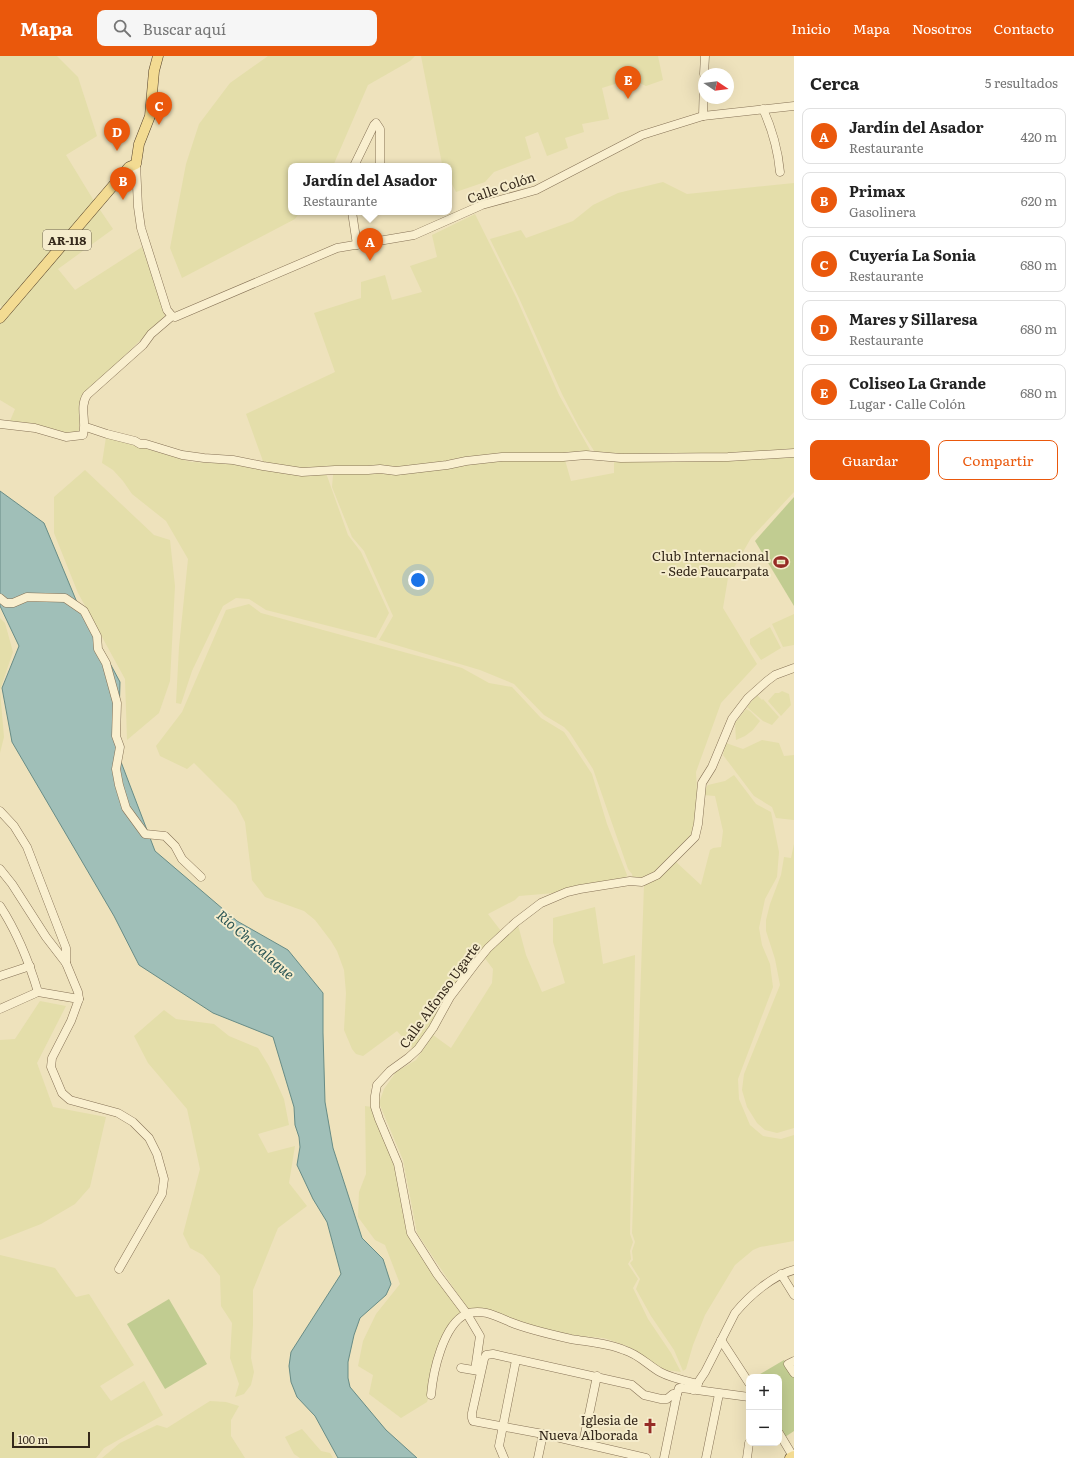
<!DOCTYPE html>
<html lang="es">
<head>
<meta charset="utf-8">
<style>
  :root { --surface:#fff; --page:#f6f6f6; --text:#222; --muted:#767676; --line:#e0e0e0; --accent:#ea580c }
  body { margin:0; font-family:Literata,serif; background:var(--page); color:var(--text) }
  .controls { position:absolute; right:12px; bottom:12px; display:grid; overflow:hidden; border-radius:8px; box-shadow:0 4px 16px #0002 }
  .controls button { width:36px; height:36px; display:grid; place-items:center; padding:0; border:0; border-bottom:1px solid var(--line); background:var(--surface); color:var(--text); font:20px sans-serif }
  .compass { position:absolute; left:698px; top:12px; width:36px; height:36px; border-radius:50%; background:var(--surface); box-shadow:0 4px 16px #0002; rotate:103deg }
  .scale { position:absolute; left:12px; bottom:10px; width:78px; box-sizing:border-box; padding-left:4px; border:2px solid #35291b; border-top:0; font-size:11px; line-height:14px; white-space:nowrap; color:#35291b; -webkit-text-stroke:3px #f5eccc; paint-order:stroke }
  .you { position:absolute; left:418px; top:524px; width:14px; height:14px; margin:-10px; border:3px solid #fff; border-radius:50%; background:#1a73e8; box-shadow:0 0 0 6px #1a73e833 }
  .badge { display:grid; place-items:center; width:26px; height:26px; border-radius:50%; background:var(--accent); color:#fff; font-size:13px; font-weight:700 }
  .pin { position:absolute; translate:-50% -33px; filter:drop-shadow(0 1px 2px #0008) }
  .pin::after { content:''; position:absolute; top:21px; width:14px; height:12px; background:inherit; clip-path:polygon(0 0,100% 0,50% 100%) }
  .popup { position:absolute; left:288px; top:107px; width:164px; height:52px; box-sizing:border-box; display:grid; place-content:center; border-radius:8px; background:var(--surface); filter:drop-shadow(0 1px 3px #0005); font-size:13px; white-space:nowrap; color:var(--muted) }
  .popup b { font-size:15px; color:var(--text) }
  .popup::after { content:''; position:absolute; left:50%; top:100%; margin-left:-8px; border:8px solid transparent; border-top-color:var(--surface) }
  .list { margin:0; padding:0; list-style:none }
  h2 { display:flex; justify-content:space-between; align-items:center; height:52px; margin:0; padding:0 16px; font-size:17px }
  h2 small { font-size:13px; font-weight:400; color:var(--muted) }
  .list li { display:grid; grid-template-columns:26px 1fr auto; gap:12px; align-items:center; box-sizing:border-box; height:56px; margin:0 8px 8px; padding:0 8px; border:1px solid var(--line); border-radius:8px }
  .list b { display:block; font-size:15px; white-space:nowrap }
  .list p { margin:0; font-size:13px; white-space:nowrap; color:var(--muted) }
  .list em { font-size:13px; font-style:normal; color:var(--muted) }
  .actions { display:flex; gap:8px; padding:12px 16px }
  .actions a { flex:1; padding:9px 0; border:1px solid var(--accent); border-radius:8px; text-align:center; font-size:14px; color:var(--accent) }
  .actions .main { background:var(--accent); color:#fff }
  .icon { flex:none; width:22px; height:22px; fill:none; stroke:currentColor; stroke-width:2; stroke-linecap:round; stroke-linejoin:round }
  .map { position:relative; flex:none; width:794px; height:1402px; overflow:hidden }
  header { display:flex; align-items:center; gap:24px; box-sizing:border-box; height:56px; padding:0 20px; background:var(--accent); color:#fff }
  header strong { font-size:19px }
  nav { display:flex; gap:22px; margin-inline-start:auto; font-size:14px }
  .search { width:280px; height:36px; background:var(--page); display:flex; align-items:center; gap:10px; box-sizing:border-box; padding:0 14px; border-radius:8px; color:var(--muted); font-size:15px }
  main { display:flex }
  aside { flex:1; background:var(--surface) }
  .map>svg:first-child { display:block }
  .farmland { fill:#e4deaa }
  .green { fill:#c1cc91 }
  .water { fill:#a0bfb8; stroke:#688c86 }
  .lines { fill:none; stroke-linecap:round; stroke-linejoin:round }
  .minor-casing { stroke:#867256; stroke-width:9 }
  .major-casing { stroke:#53402b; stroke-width:11 }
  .minor { stroke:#f9efcf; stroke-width:8 }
  .major { stroke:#f3db92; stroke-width:10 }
  .labels { text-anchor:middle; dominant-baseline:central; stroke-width:4; stroke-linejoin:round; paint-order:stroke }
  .shield { fill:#f5eccc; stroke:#6f6450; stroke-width:1 }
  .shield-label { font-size:12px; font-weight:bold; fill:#35291b }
  .street-label { font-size:13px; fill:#35291b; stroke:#f5eccc }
  .poi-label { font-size:13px; fill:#35291b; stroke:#f5eccc; text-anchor:end }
  .water-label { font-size:14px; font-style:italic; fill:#2a5555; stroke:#f5eccc }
</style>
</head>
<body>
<header>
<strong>Mapa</strong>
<div class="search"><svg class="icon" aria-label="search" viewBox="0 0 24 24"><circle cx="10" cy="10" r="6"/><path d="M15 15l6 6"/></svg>Buscar aquí</div>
<nav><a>Inicio</a><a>Mapa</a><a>Nosotros</a><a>Contacto</a></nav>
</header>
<main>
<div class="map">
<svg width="794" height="1402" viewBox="0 0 794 1402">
  <rect width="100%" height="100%" fill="#eee2bc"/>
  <g class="farmland">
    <path d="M0,0H57L78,21L97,80L66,99L94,145L2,252L0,248Z"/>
    <path d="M268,0H415L410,5L368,29L333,110H291V156H300L295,163L182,222L170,192L186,108L199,68L230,27Z"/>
    <path d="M421,0H658L663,24L646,30L631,23L602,32L609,63L582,68L584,76L565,82L568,92L547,100L538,76L525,81L531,102L494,116L485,126L456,136L449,122V110H443L442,108Z"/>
    <path d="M663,126L687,138L794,127V395L734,399L596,398L579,371L562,338L519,242L490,183L521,174L526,182L573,165L593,149L618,137Z"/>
    <path d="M98,151L113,173L58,213L75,234L142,191L165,260L80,343L79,376L68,380L10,365L15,353L0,344V268Z"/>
    <path d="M475,158L516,241L559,339L590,394L588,396L414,412L304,415L264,408L246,358L335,316L314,257L361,242V226L385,219L392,244L422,236L410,210L437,201L432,179Z"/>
    <path d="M106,381L191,406L233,408L303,419L326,417L348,479L361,496L389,557L376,582L266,554L249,543L236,542L223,550L192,615L181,648L176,647L179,591L188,503L166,465L132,438L123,425L113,414L102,407Z"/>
    <path d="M794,400V436L751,482L728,522L723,552L757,608L721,647L696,716L697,736L693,778L660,814L642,824L633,823L632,818L628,813L593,713L569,676L564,671L544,659L514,628L480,614L379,584L393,560L364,495L352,481L332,431L333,419L336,416L504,403L522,405L565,404L571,425L614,417V405Z"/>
    <path d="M85,414L154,479L170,484L175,530L170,625L159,657L127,684L125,623L78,537L54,477V441Z"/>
    <path d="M249,548L261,557L462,612L489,627L512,631L541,662L564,676L592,718L607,768L627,819L626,822L620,824L573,830L555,837L519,840L515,844L488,858L501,875L415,995L397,975L363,1000L356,998L352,993L344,974L346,937L344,914L337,895L331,885L315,864L304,855L265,841L252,824L245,766L236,749L194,707L187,713L160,700L156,690L182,656L226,554Z"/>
    <path d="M794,558V589L783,591L772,568Z"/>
    <path d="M0,562L5,567L13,596L0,634L4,681L0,697Z"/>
    <path d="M770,571L781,592L761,604L750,588V583Z"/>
    <path d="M782,635L789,638L791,649L781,660L768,645L775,637H779Z"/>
    <path d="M757,639L762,644L763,643L779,661L772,669L763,665L747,651Z"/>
    <path d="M746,653L750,655L760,665L753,674L745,680L736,684L735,667Z"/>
    <path d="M762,684L779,687L784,700L794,699V764L776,762L772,751L754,740L723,699L726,687L743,693Z"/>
    <path d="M734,719L756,748L771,756L779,796L777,821L765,843L759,872L762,889L770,908L773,931L738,1023L739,1043L750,1069L763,1080L781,1083L794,1079V1185L760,1191L753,1194L735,1209L705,1259L693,1289L686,1313L683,1315L674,1294L651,1260L636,1233L640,1223L630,1207L633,1204L632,1195L635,1186L632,1177L644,829L675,805L701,829L710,794L713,792L721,791L723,775L715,740L703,739L704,735L708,729L725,725Z"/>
    <path d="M794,788V1072L777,1077L765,1074L757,1067L747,1051L742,1034L744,1018L780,929L775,903L766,875V864L770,848L781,819L784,801L791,802Z"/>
    <path d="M595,851L603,908L635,899L630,1178L633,1186L630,1195L631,1203L628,1208L638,1223L633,1232L648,1263L671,1297L681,1316L665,1314L627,1290L604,1282L570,1279L517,1265L469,1255L417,1177L403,1104L379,1047L384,1033L396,1016L416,1004L433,979L451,992L492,927L493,913L484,901L518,869L526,899L542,936L565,927L553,886V862Z"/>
    <path d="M40,945L66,950L37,1007L53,1051L106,1061L90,1131L75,1148L41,1168L0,1184V984L15,983Z"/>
    <path d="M164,954L176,963L214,968L229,980L258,992L269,1010L284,1043L289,1069L258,1078L268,1097L295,1090L289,1127L307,1150L278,1172L253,1234V1269L251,1302L254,1316L251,1329L244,1338L235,1341L239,1328L230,1302L232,1267L221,1250L220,1220L203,1199L190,1192L183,1178L200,1113L187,1053L148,1007L134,980Z"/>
    <path d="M365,1050L372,1051L397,1108L411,1178L463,1256L453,1264L427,1346L401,1362L369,1338L373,1319L358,1310L363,1285L376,1258L400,1228L385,1189L375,1184L358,1161L359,1136L366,1118Z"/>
    <path d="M0,1199L55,1212L76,1241L89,1238L134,1309L100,1330L111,1345L144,1325L163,1359L104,1392L96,1402H0Z"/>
    <path d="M210,1345L226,1346L239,1350L231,1364V1380L245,1402H102L120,1387L157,1369L167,1372Z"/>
    <path d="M302,1373L321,1395L330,1397L333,1402H300L294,1398L285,1381Z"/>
  </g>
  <g class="green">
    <path d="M794,441V550L755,485Z"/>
    <path d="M169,1243L207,1308L165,1333L127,1268Z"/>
    <path d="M784,1304L794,1321V1375L785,1381L779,1370V1321H755Z"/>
  </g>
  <path class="water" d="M0,435L44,467L76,544L120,626L118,698L155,795L237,865L288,894L323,937V977L325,1046L333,1092L362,1182L383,1203L391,1228L386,1239L360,1262L354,1279L348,1306V1322L350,1331L386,1374L417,1402H338L315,1360L297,1341L291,1326L289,1310L291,1296L341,1218L327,1166L313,1143L297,1109L300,1091L299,1081L295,1069L294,1051L273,981L213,957L139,909L114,860L12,686L2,632L19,590L0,550Z"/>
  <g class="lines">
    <g class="minor-casing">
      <g id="minor">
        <path d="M704,18L705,0"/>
        <path d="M763,53C772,73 778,94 780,116"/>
        <path d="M703,60L704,25"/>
        <path d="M136,108L138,151L141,172L167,254L172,260"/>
        <path d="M354,110L374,69L376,67L380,73V110"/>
        <path d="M352,156L357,189"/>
        <path d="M172,260L175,261L337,192L414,179L482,149L536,134L642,79L703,60L794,50"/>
        <path d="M0,368L35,372L66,381L83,379C87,366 79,351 87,339L143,289L151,278L172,260"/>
        <path d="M86,371L107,378L135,385L140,388H146L182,399L204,402L233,404L263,410L302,416L335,414H368L380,413L396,415L447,409L466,405L502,401H563L586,399L621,402L728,401L794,397"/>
        <path d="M0,542L6,547H13L27,541L65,542L84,555L97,580L98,593L106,607L117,647L116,680L120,691L116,713L119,729L126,752L145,778L165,780L175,790L182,803L201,821"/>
        <path d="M0,755L14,770L27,791L66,892V907"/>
        <path d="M0,813L12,828L46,881L66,907L78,936L79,943L71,965L52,1002L51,1011L62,1037L70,1044L118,1057L133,1066L149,1082L157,1098L164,1123L162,1138L119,1213"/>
        <path d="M0,850C17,876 29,906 38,936"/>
        <path d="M0,920L30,910"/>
        <path d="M0,953L38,936L79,943"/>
        <path d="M781,1218L794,1239"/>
        <path d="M721,1284L749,1327"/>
        <path d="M794,1305L788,1308L794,1317"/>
        <path d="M461,1312L479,1315"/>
        <path d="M475,1314L480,1280L467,1258L437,1218L411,1177L398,1108L379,1063L375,1051V1040L377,1029L390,1015L408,1002L418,993L433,972L450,941L475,908L488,892L516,866L541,847L567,836L580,833L630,825L642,826L657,819L695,781L698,768L702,727L712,711L732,663L748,642L767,625L775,619L794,612"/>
        <path d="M693,1334L705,1316L735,1257C749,1240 773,1219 794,1214"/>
        <path d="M431,1339C433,1316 443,1269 466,1258C481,1252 496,1260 510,1266C527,1273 553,1279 571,1283C589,1286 608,1287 624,1294C638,1298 648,1309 660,1316C671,1322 686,1325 698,1328"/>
        <path d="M779,1377L794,1402"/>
        <path d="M583,1387L597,1320"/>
        <path d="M504,1402L499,1390L516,1304"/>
        <path d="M538,1402L543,1378"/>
        <path d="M646,1402L543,1378L473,1365L472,1362V1357L484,1303L486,1299L493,1298L632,1329L644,1339L661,1343H667L673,1338H677"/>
        <path d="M664,1402L677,1338L679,1332H682L749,1341"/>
        <path d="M706,1402L719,1338"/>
        <path d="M747,1402L749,1387"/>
      </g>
    </g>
    <g class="major-casing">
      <g id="major">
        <path d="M0,262L129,111L136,108L139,88L150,60L154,15L158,0"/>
        <path d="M790,1402L794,1400"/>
      </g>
    </g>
    <use href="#minor" class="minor"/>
    <use href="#major" class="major"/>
  </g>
  <defs>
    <g id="stadium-bare" transform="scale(1.2)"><path d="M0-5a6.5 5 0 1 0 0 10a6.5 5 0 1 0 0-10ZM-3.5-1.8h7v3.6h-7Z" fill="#952b25" stroke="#f5eccc" stroke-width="2.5" paint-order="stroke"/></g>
    <g id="church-bare" transform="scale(1.2)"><path d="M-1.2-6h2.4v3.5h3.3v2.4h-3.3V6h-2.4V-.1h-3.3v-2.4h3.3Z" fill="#952b25" stroke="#f5eccc" stroke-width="2.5" paint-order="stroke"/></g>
  </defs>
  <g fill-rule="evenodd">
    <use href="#stadium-bare" x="781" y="506"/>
    <use href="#church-bare" x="650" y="1370"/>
  </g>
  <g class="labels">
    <rect class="shield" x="43" y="174" width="48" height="20" rx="3"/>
    <g class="shield-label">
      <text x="67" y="184">AR-118</text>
    </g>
    <g class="street-label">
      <text transform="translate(501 131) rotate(-19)">Calle Colón</text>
      <text transform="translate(439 939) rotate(-54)">Calle Alfonso Ugarte</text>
    </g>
    <g class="poi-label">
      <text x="769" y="499">Club Internacional<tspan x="769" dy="15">- Sede Paucarpata</tspan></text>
      <text x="638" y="1363">Iglesia de<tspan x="638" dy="15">Nueva Alborada</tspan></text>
    </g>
    <g class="water-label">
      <text transform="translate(256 888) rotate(41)">Río Chacalaque</text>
    </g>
  </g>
</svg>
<div class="controls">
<button>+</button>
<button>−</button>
</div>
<svg class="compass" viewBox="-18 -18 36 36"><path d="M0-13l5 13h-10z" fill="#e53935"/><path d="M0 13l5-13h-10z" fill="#767676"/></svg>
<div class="scale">100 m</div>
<div class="you"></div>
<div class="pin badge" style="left:370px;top:205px">A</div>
<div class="popup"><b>Jardín del Asador</b>Restaurante</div>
<div class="pin badge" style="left:123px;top:144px">B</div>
<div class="pin badge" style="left:159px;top:69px">C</div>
<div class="pin badge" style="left:117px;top:95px">D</div>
<div class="pin badge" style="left:628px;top:43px">E</div>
</div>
<aside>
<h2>Cerca<small>5 resultados</small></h2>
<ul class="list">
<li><span class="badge">A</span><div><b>Jardín del Asador</b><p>Restaurante</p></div><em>420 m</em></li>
<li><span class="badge">B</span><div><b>Primax</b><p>Gasolinera</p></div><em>620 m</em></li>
<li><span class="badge">C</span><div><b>Cuyería La Sonia</b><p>Restaurante</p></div><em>680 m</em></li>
<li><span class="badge">D</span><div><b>Mares y Sillaresa</b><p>Restaurante</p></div><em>680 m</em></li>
<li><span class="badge">E</span><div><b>Coliseo La Grande</b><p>Lugar · Calle Colón</p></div><em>680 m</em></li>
</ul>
<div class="actions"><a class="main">Guardar</a><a>Compartir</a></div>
</aside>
</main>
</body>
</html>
